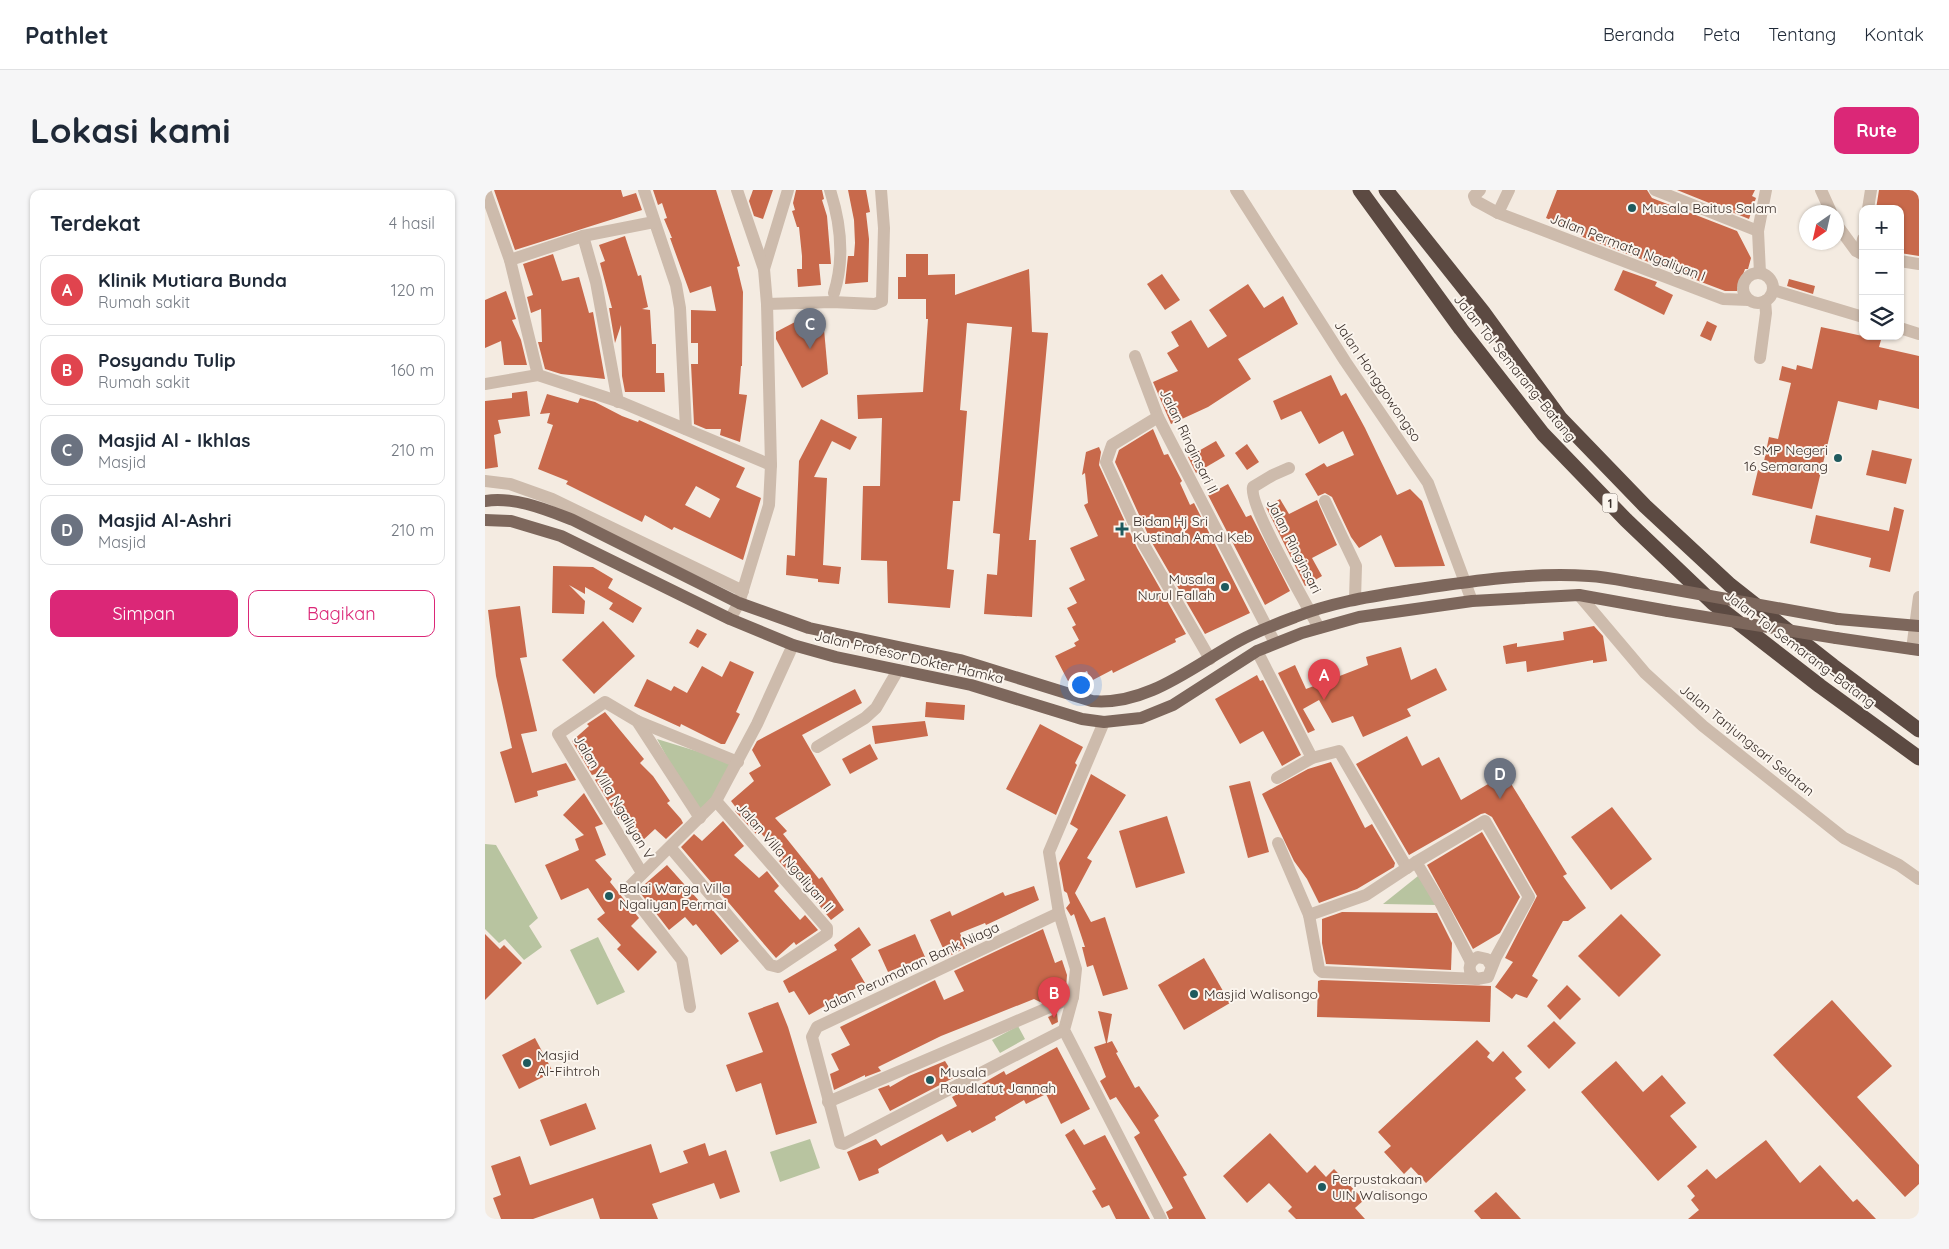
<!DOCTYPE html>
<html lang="id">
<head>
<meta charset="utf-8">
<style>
  :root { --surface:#fff; --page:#f6f6f7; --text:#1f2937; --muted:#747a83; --line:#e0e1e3; --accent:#db2777 }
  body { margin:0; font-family:Quicksand,sans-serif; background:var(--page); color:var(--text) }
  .controls { position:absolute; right:15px; top:15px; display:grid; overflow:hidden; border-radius:10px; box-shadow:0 1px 4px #0004 }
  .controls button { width:45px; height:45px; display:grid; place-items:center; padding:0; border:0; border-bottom:1px solid var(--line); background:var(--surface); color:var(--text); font:25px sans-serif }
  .compass { position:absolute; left:1314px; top:15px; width:45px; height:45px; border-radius:50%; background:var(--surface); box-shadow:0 1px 4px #0004; rotate:214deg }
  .you { position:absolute; left:595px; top:494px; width:18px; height:18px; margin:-12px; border:4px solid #fff; border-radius:50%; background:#1a73e8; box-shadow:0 0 0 8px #1a73e833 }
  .badge { display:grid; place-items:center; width:32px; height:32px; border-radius:50%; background:var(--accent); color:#fff; font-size:16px; font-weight:700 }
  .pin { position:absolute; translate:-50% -41px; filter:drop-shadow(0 1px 2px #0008) }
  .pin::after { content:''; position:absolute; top:26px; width:18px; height:15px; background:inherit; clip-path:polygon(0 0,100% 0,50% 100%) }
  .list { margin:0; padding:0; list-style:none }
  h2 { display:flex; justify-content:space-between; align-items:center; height:65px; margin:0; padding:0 20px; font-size:21px }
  h2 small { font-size:16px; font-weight:400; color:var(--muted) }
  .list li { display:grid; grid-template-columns:32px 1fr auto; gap:15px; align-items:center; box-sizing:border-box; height:70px; margin:0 10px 10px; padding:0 10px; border:1px solid var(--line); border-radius:10px }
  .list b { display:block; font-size:19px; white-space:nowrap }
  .list p { margin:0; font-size:16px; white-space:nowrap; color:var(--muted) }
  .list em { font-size:16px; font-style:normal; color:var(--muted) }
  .actions { display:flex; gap:10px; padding:15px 20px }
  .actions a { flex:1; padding:11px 0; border:1px solid var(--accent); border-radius:10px; text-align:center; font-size:18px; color:var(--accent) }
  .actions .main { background:var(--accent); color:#fff }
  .icon { flex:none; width:28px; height:28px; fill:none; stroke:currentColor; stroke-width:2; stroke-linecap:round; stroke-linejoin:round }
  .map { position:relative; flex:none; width:1434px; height:1029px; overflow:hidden; border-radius:10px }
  header { display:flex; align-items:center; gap:30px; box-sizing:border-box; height:70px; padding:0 25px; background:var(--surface); border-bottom:1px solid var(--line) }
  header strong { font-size:24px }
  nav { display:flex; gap:28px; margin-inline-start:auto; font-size:18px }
  .intro { display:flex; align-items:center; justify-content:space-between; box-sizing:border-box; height:120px; padding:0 30px }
  h1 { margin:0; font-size:35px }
  .button { padding:12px 22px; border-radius:10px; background:var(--accent); color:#fff; font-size:18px; font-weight:700 }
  main { display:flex; gap:30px; padding:0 30px }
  aside { flex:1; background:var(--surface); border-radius:10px; box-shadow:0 1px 4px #0004 }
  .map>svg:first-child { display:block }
  .green { fill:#b8c4a0 }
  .building { fill:#c8694b; fill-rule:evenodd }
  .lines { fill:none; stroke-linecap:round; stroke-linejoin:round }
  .minor { stroke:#cdbbac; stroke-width:12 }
  .major { stroke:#7d675c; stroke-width:12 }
  .highway { stroke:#5c4a42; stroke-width:15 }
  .major-bridge { stroke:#7d675c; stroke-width:12 }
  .poi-dot { fill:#1f5a5e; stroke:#fbf5ee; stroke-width:2 }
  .labels { text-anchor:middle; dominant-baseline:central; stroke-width:4; stroke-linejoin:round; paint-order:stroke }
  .shield { fill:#fbf5ee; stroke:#756b66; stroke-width:1 }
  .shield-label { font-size:12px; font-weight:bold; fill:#3b302b }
  .poi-label { font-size:14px; fill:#3b302b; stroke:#fbf5ee; text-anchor:start }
  .street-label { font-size:14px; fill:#3b302b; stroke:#fbf5ee }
</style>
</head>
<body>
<header>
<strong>Pathlet</strong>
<nav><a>Beranda</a><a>Peta</a><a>Tentang</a><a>Kontak</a></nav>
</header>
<div class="intro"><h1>Lokasi kami</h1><a class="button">Rute</a></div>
<main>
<aside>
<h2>Terdekat<small>4 hasil</small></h2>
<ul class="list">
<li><span class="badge" style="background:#e0444e">A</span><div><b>Klinik Mutiara Bunda</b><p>Rumah sakit</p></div><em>120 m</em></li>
<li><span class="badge" style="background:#e0444e">B</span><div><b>Posyandu Tulip</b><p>Rumah sakit</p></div><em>160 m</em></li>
<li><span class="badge" style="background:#6b7280">C</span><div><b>Masjid Al - Ikhlas</b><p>Masjid</p></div><em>210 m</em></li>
<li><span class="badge" style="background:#6b7280">D</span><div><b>Masjid Al-Ashri</b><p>Masjid</p></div><em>210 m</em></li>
</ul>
<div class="actions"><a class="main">Simpan</a><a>Bagikan</a></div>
</aside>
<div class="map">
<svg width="1434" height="1029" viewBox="0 0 1434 1029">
  <rect width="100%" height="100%" fill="#f4ebe1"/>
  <g class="green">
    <path d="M172,549L247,572L227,608L212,623Z"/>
    <path d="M0,654L11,655L53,728L44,736L57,757L39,770L20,749L14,753L0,739Z"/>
    <path d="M933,686L953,715L898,714Z"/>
    <path d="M113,747L140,802L112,815L85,760Z"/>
    <path d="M533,836L540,849L515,863L507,850Z"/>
    <path d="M325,949L335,978L295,992L285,962Z"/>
  </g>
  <g class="building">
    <path d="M9,0H136L138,7L151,3L157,20L30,60Z"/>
    <path d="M168,0H231L236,16L255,76L252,77L258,102L257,176H256L254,204L262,205L255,252L235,245L236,239H221L209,234L206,174H213V153H206V120L231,121L226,96L205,103L185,48H187L179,29L182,28L177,13L173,15Z"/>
    <path d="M268,0H288L278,29L269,26L264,11Z"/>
    <path d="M311,0H337L339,9L337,10L342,26L346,74H334L336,95L313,97L312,79H317V66L314,37H312L307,21L310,20L308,13Z"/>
    <path d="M363,0H381L385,22L381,23L384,49L383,92L360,94L363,66H369L370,53L369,30Z"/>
    <path d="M1072,0H1162L1167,8L1252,41L1266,68L1263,79H1260L1252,101H1240L1095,46L1096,43L1061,28Z"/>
    <path d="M1192,0H1270L1267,6L1271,8L1264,29Z"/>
    <path d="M1394,0H1434V66L1415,63V19H1391Z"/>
    <path d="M140,46L153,86L156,85L163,117L157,119L165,120L167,154H171V183H179L180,202H140L137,186L136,135L130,153L124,118H127L115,73L120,71L114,55Z"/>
    <path d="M68,64L77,91L94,87L104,123L108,122L120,189L76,184L60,179L53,152H57L56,119L46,123L42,107L48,105L38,74Z"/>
    <path d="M421,64H443V85L470,84V105L544,79L547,142L563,143L544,350H551L547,427L499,424L502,384L512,385L515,344L508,343L527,137L482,133L475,220L482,221L475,311H468L462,379L469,380L465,418L403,413L402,371L376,370L378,296H395L397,228L373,229L372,205L438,202L443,129H441V109H413V87H421Z"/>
    <path d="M1138,80L1172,92L1170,96L1188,105L1179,125L1129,100Z"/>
    <path d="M677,84L695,110L680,120L662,94Z"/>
    <path d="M1304,89L1330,96L1328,104L1302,96Z"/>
    <path d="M763,94L779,118L798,106L813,134L753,169L766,189L723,217L686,234L668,192L693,181L682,163L694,156L686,142L706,130L723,158L742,146L724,120Z"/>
    <path d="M21,101L31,129L27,130L36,150L42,175H19L16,151L0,158V110Z"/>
    <path d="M331,121H334L338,128L343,184L317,198L291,149V142Z"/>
    <path d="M1222,131L1232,136L1226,151L1215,146Z"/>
    <path d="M1336,137L1396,150L1394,157L1434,166V219L1394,210L1392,220L1353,211L1327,319L1267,305L1273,280L1277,281L1284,247L1293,249L1306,193L1294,190L1297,176L1311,180L1312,175L1327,179Z"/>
    <path d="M846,185L856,206L861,203L880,238L912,305L925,299L937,311L960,376L910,377L896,345L874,358L866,347L847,307L840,303L833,306L820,284L839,273L842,277L869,265L858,241L834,254L816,221L796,230L788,211Z"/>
    <path d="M42,201L45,226L13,230L16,243L9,245L13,277L0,279V211L27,208V203Z"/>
    <path d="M62,204L93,213L95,208L110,212L137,226L153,232L154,230L260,278L251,297L276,308L258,370L189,337L187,340L160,325L157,332L81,294L83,291L53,279L68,235L62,233L65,223L55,224ZM211,296L235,309L225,328L200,315Z"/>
    <path d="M336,229L372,247L365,260L347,251L329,287L342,288L338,375L356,377L354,394L333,392V389L301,385L302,365L310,366L314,271Z"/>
    <path d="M668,239L679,265L683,264L697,291L695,293L705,315L709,313L765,423L720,444L666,351L630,272L634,260Z"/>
    <path d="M731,251L740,266L711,283L703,267Z"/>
    <path d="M762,254L774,272L762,280L750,263Z"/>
    <path d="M614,257L616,262L614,275L652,358L701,444L690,449L691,452L628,483L627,480L606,491L602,481L583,491L570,466L591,456L589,453L594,450L587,437L591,435L582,418L592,413L584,398L600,390L585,358L613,346L599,315L603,313L600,283L597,285L601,262Z"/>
    <path d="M1387,260L1427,269L1421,294L1381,285Z"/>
    <path d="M743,294L761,327L766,325L805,401L780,415L723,305Z"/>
    <path d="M795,309L804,324L832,310L852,355L827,368L837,386L820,396L781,317Z"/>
    <path d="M1409,317L1419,320L1405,382L1384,377L1386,368L1325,353L1331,325L1404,341Z"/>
    <path d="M68,376L108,377L128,389L123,398L157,418L148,433L124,419L128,413L100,397V404L84,395L100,411L99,424L67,423Z"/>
    <path d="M35,416L42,467L35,468L52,541L36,544L47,583L81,573L91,590L52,601L53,606L30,613L15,562L27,558L11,486L3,420Z"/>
    <path d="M118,431L150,466L109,504L77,470Z"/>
    <path d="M1109,436L1118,446L1122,471L1108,473V470L1042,482L1041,471L1021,474L1018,456L1032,453V457L1079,450L1078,442Z"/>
    <path d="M212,439L222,444L213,458L204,453Z"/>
    <path d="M916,457L926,490L951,478L962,500L922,519L926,526L878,547L868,526L847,533L834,510L818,519L830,540L823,543L793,483L810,475L821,499L883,475L881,467Z"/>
    <path d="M245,471L269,482L251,522L255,524L240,554H236L196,534L195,537L149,516L162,489L186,501L189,496L202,503L217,476L237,487Z"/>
    <path d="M772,485L775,491L778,490L816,565L797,576L778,541L755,554L730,509Z"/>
    <path d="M370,499L377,513L317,545L346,595L290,628L302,641L298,644L334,689L337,687L359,720L346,730L309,684L307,686L294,671L298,668L275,642L272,645L250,621L252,619L246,611L269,591L264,583L276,576L267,560L272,551Z"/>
    <path d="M441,512L480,515L479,530L440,527Z"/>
    <path d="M120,522L159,569L155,573L168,586L185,611L182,613L196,629L198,633L181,649L170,639L156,652L134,629L110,590L117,582L107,585L87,551L104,536L102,534Z"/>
    <path d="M440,531L443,546L390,554L387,536Z"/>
    <path d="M555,534L598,557L590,573L592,575L571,625L521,599Z"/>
    <path d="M922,546L937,576L954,567L976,610L1020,584L1082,684L1078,686L1101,718L1083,731H1078L1047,786L1053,790L1042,808L1031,804L1027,809L1010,797L1028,772L1020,768L1052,706L1007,627L1000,623L996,624L924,665L871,574Z"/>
    <path d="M385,554L393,569L365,584L357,569Z"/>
    <path d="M846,572L880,638L887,634L910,673L909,677L872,699L834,713L822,689L809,671L777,604L823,579Z"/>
    <path d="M606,584L641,605L602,668L607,671L590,703L606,732L620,727L643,799L618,806L608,775L602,777L597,757H600L589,724L586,726L581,718L585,713L582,703L579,701L574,673L593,639L585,634Z"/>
    <path d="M765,591L784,662L763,668L744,596Z"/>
    <path d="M99,603L118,634L110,637L121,665L110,670L127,689L125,692L154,728L146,736L172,762L153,781L132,759L136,755L112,729L120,723L103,698L76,710L60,675L94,660L90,649L99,645L78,625Z"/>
    <path d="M1127,617L1167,669L1126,700L1086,647Z"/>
    <path d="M682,626L700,683L651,698L634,641Z"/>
    <path d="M238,631L259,656L249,665L274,688L282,681L294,696L289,701L315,730L320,725L333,740L311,755L309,752L291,768L196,657L209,644L217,651Z"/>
    <path d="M997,642L1035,707L1015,743L988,759L942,675Z"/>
    <path d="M182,675L216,713L219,710L254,751L236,765L211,734L208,736L200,727L184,740L153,700Z"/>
    <path d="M549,696L554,710L501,735L500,733L475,743L481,758L462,767L445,730L465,721L467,726L518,702L520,706Z"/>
    <path d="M857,722L952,723L967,753L966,780L841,774L837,753V729Z"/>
    <path d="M1136,724L1176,765L1134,807L1093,766Z"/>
    <path d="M374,737L386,755L366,769L380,793L324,825L309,801L304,803L298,791L352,760L349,755Z"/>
    <path d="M558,739L570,773L577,770L582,785L581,798L567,802L565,808L555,812L549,809L456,846L393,877L396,881L380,887V885L349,900L345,884L354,880L346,864L365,855L355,837L450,790L459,810L479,801L469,781Z"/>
    <path d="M0,744L15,759L19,755L37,773L0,810Z"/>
    <path d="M430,744L440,767L403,782L393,760Z"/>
    <path d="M719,768L745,813L699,840L673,795Z"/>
    <path d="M836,790L1006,796L1005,832L832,827L833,791Z"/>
    <path d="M1082,795L1096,809L1075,830L1062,816Z"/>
    <path d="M1347,810L1407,876L1372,907L1434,975V994L1420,1007L1288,865Z"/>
    <path d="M293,812L303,837L332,933L291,945L276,893L251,902L241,875L278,862L263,823Z"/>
    <path d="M613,821L627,824L622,853L627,851L633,862L631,863L650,898L654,896L674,926L669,930L702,985L698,987L721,1029H684L681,1022L688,1018L649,947L655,943L631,907L625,910L615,891L621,887L609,857L621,853Z"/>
    <path d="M572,823L573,832L567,835L563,827Z"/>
    <path d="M1069,831L1091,853L1064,879L1042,856Z"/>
    <path d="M50,848L68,882L34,899L17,865Z"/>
    <path d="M992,850L1005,863L1002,867L1008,872L1018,861L1037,882L1030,888L1041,900L941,993L926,977L919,984L899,962L906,956L893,942Z"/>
    <path d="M572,857L605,919L576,934L561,904L541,914L539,910L510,927L511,930L487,943L485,940L462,952L457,944L393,979L394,983L374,991L362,962L391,949L396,956L472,916L467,907L492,894L493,896L519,881L521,885Z"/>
    <path d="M460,871L470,887L405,921L393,899L404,895L405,897L424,886Z"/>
    <path d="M1131,871L1158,902L1177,885L1201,913L1185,926L1212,957L1173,991L1096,902Z"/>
    <path d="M101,913L111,939L65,956L55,930Z"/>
    <path d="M589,939L599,955L620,945L665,1029H631L624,1015L617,1018L607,1001L611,999L580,945Z"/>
    <path d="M785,943L822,983L830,975L841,987L849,979L879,1010L870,1018L880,1029H811L803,1021L807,1017L784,993L762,1013L738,986Z"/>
    <path d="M1281,950L1315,993L1335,975L1368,1012L1372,1009L1391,1029H1203L1214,1020L1206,1010L1210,1006L1202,996L1222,979L1231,989Z"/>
    <path d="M220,953L224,966L241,960L255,1002L235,1009L229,993L167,1014L173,1029H115L108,1008L48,1029H16L8,1008L16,1005L6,976L35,966L45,995L166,954L175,983L203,973L198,961Z"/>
    <path d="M1011,1002L1036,1029H996L989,1021Z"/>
  </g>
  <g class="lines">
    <g class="minor">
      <path d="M0,0L25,70L53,185"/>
      <path d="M159,0L191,95L195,118L201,239"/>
      <path d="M345,0C356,34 360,68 349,103"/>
      <path d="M751,0L860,171L943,293L987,411"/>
      <path d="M995,0L989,6L991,11L1013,23"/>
      <path d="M1024,0L1013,23L1238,109L1264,110"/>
      <path d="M1170,0L1273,41"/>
      <path d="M1336,0L1346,22"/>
      <path d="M1383,19L1386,0"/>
      <path d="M1352,35L1371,61L1378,64"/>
      <path d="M98,46L111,92L133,212"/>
      <path d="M1375,63L1378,49"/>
      <path d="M25,70L98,46L169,32"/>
      <path d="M1415,71L1434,74"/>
      <path d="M279,79L303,0"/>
      <path d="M1275,83L1273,41L1281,0"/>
      <circle cx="1273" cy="98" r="15"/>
      <path d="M1288,100L1378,127"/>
      <path d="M282,114L347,112L390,114L397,111L399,38L396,0"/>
      <path d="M1415,138L1434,144"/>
      <path d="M650,166L673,227L790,453"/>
      <path d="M1275,168L1281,123L1280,111"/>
      <path d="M0,194L53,185L138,213L286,275"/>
      <path d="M673,227L627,255L621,272L659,355L725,469"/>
      <path d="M804,278L788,285L768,297C763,315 822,415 834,438"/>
      <path d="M0,291L25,294L67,309L258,401"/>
      <path d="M840,311L871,376L870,409"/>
      <path d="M1094,405L1160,483L1218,536L1359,648L1414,675L1434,689"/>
      <path d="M245,429L254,413L284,315L286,275L282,114L279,79L252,0"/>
      <path d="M1427,459L1434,407"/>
      <path d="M772,461L827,568"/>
      <path d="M152,531L253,572"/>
      <path d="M619,532L564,662L574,723L591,779L588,807L579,840L676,1029"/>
      <path d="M332,557L380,528L391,518L413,480"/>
      <path d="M792,588L827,568L854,561L922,678"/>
      <path d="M793,653L824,725L834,779L837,782L992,789"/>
      <path d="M185,657L285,775L293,777L342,744V738L231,611"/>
      <path d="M931,672L955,712L986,772"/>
      <path d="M157,683L73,544L120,512L152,531L215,628"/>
      <path d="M574,723L332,837L327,847L355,953L359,954L579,840"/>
      <path d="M824,725L881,705L931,672L1000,631L1044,707L1011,767L1003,787L992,789C982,783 982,772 993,767L1002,769L1007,777"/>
      <path d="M205,817L197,770L142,699L231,611L272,534L308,455"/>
      <path d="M343,912L588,807"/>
    </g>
    <g class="major">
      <path d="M0,311C29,306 62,320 88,330L254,413L324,438L475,470L607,511C662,516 708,476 754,451C772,441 791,434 810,427C845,413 882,407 920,401C981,392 1042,382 1104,386C1124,387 1144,392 1164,395"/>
      <path d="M0,330L26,331L76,346L245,429L308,455L351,467L486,495L597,529L619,532L656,528L688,515L772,461L817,443L874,427L987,411L1094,405L1183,421"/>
      <path d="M1353,429L1434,436"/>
      <path d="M1351,448L1434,460"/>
    </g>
    <g class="highway">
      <path d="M875,0L976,139L1058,244L1141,330L1228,413L1335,496L1434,568"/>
      <path d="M901,0L998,122L1075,228L1160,316L1245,395L1348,476L1434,540"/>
    </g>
    <g class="major-bridge">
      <path d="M1164,395L1353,429"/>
      <path d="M1183,421L1351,448"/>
    </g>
  </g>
  <g class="poi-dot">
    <circle cx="1147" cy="18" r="5"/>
    <circle cx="1353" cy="268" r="5"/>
    <path d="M634.5 331.5h5v5h5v5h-5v5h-5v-5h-5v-5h5z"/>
    <circle cx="740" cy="397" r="5"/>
    <circle cx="124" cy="706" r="5"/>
    <circle cx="709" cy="804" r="5"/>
    <circle cx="42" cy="873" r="5"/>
    <circle cx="445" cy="890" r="5"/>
    <circle cx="837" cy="997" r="5"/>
  </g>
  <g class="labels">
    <rect class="shield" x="1117.5" y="303.5" width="15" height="19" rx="4"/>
    <g class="shield-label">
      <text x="1125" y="313">1</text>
    </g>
    <g class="poi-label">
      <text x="1157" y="18">Musala Baitus Salam</text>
      <text x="1343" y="260" text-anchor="end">SMP Negeri<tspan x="1343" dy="16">16 Semarang</tspan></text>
      <text x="648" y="331">Bidan Hj Sri<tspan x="648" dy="16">Kustinah Amd Keb</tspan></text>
      <text x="730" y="389" text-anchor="end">Musala<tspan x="730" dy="16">Nurul Fallah</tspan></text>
      <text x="134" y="698">Balai Warga Villa<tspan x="134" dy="16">Ngaliyan Permai</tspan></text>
      <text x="719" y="804">Masjid Walisongo</text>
      <text x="52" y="865">Masjid<tspan x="52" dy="16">Al-Fihtroh</tspan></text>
      <text x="455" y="882">Musala<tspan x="455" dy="16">Raudlatut Jannah</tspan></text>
      <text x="847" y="989">Perpustakaan<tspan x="847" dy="16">UIN Walisongo</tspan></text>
    </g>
    <g class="street-label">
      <text transform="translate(1143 57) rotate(21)">Jalan Permata Ngaliyan I</text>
      <text transform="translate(1030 178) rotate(51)">Jalan Tol Semarang–Batang</text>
      <text transform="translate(893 191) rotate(56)">Jalan Honggowongso</text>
      <text transform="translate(704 251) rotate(64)">Jalan Ringinsari II</text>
      <text transform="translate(809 356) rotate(63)">Jalan Ringinsari</text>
      <text transform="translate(1315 459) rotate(37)">Jalan Tol Semarang–Batang</text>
      <text transform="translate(424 467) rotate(13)">Jalan Profesor Dokter Hamka</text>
      <text transform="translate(1262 550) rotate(39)">Jalan Tanjungsari Selatan</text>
      <text transform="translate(129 607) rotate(59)">Jalan Villa Ngaliyan V</text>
      <text transform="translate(300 667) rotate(49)">Jalan Villa Ngaliyan II</text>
      <text transform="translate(425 777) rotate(-25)">Jalan Perumahan Bank Niaga</text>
    </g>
  </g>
</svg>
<div class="controls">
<button>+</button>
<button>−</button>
<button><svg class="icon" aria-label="layers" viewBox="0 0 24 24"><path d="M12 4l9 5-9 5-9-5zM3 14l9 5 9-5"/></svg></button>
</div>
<svg class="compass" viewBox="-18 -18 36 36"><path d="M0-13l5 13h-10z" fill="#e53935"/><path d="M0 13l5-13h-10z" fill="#747a83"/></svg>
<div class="you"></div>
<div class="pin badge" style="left:839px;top:510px;background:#e0444e">A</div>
<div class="pin badge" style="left:569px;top:828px;background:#e0444e">B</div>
<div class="pin badge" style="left:325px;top:159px;background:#6b7280">C</div>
<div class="pin badge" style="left:1015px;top:609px;background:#6b7280">D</div>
</div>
</main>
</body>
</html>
